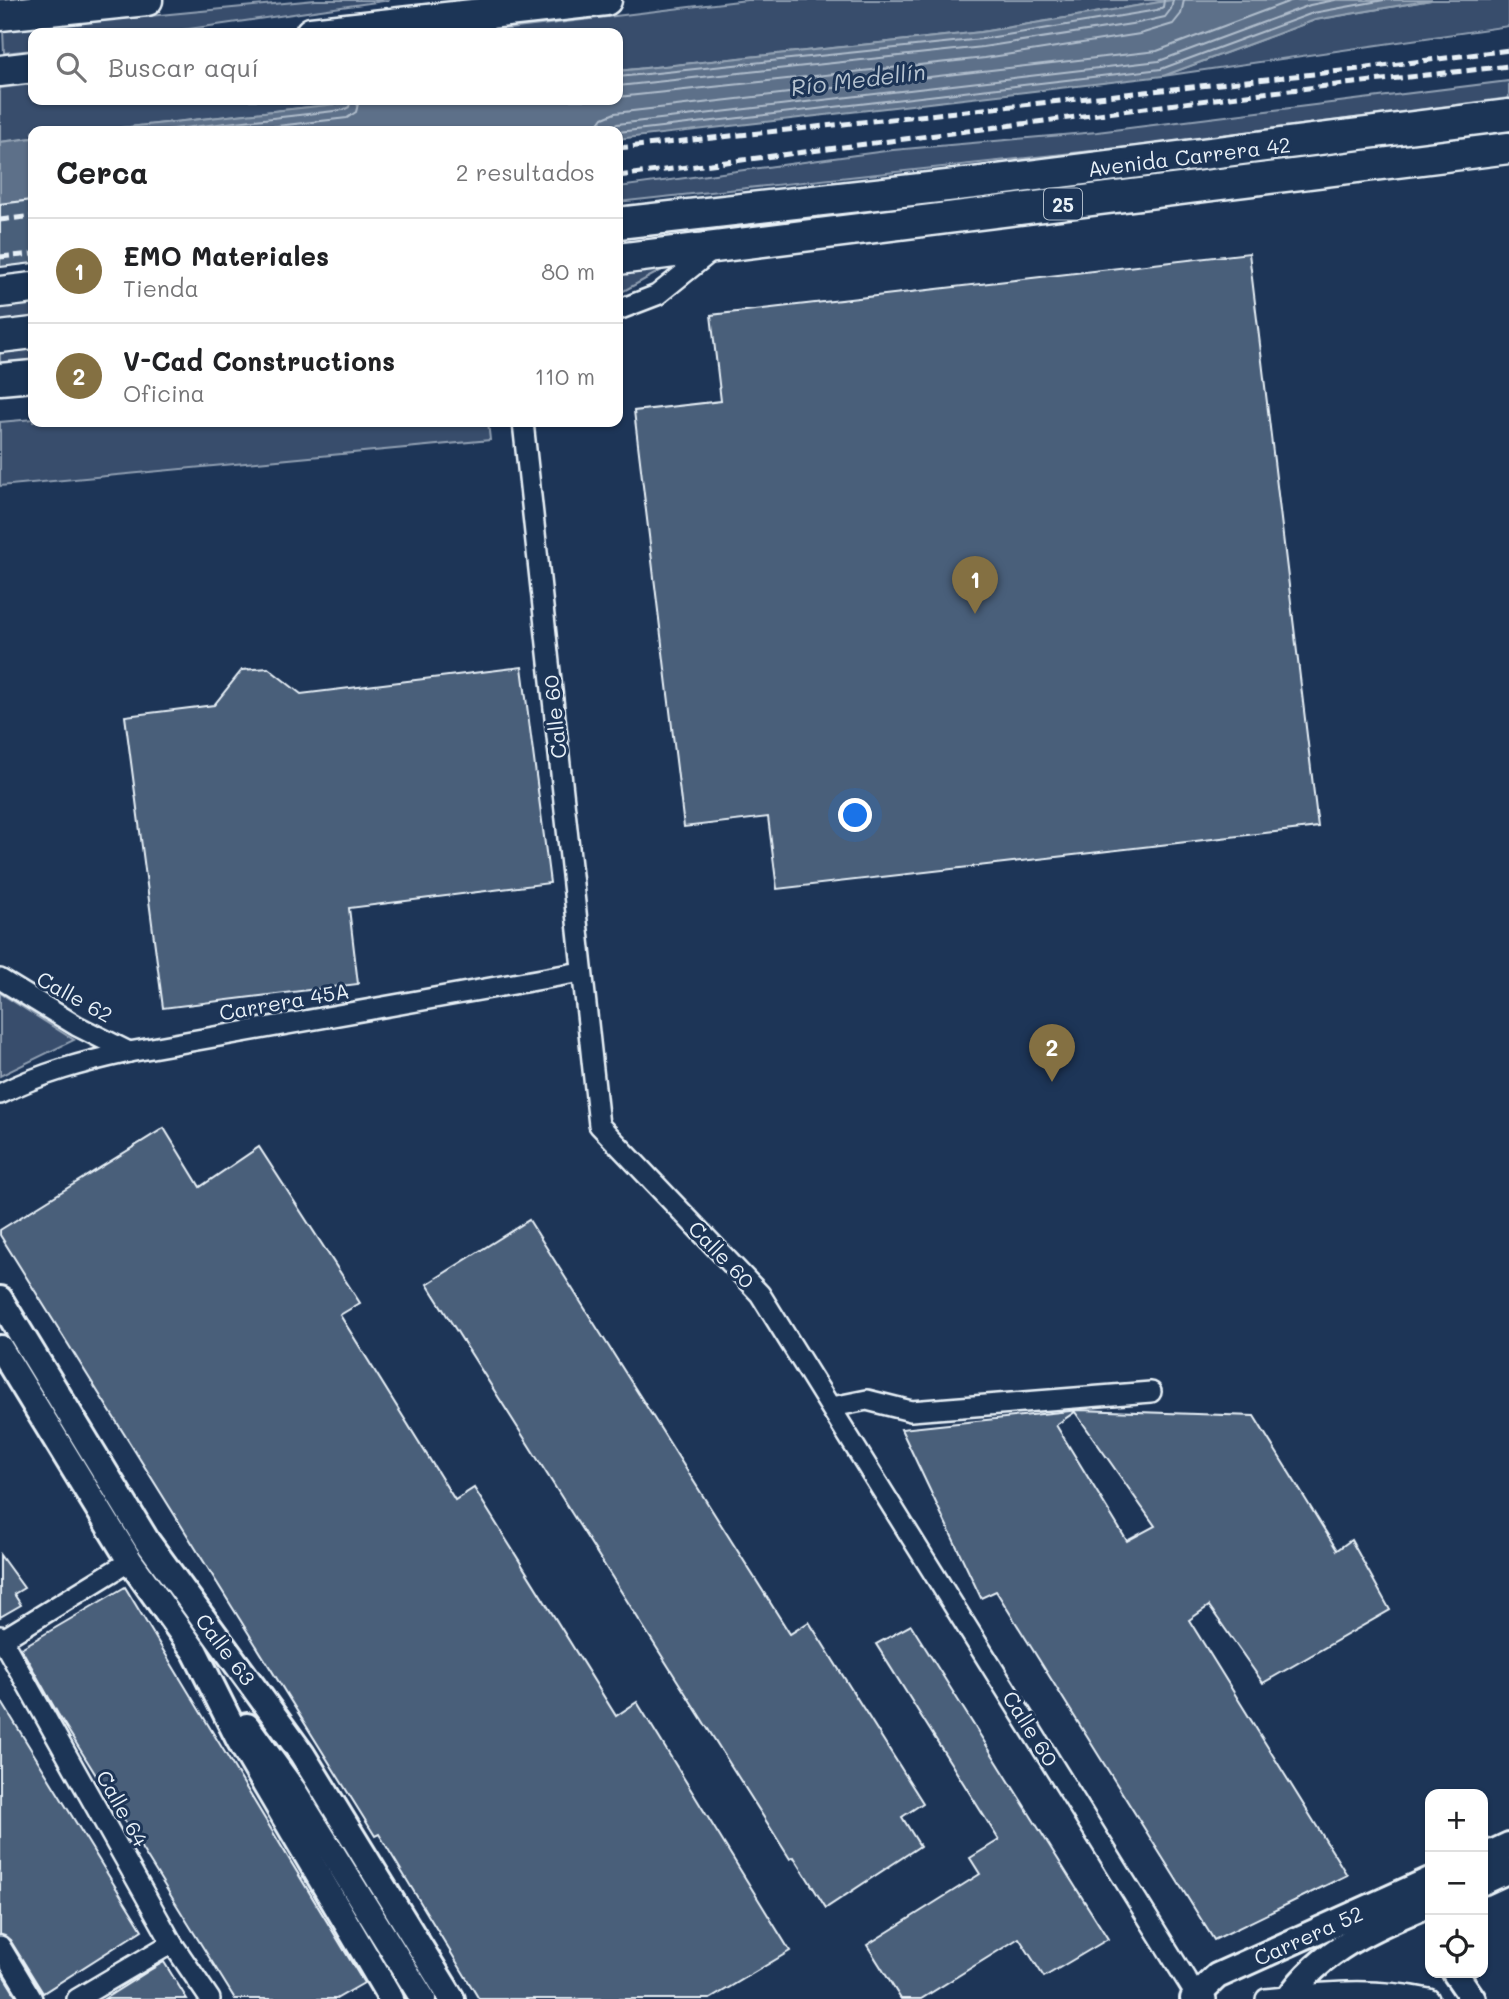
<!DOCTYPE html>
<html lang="es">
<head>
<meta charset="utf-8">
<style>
  :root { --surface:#fff; --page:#f6f6f6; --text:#202124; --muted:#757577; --line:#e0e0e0; --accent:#847042 }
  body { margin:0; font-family:Mali,sans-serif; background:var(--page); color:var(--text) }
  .controls { position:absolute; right:21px; bottom:21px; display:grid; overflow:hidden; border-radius:14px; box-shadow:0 2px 5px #0004 }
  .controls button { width:63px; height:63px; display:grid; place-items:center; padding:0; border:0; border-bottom:2px solid var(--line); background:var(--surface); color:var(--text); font:35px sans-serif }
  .you { position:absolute; left:856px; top:816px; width:24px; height:24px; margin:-18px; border:5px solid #fff; border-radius:50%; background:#1a73e8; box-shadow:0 0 0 10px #1a73e833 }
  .badge { display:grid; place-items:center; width:46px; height:46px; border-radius:50%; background:var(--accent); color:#fff; font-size:23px; font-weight:700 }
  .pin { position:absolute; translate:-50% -58px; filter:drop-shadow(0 2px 4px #0008) }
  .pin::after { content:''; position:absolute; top:37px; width:24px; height:21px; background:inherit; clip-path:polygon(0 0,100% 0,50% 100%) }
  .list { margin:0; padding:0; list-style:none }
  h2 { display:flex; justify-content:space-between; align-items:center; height:91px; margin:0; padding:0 28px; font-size:30px }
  h2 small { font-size:23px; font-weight:400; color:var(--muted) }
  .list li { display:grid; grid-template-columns:46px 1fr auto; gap:21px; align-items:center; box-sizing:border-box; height:105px; padding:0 28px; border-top:2px solid var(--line) }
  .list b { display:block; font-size:26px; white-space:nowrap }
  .list p { margin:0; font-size:23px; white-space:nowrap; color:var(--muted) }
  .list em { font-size:23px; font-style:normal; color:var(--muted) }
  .icon { flex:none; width:38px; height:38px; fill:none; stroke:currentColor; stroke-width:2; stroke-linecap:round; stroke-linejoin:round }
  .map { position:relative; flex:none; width:1509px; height:1999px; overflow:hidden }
  .search { position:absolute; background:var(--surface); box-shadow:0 2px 5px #0004; left:28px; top:28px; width:595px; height:77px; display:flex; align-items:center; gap:18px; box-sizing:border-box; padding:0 24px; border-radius:14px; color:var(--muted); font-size:26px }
  .panel { position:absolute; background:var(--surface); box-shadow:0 2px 5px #0004; left:28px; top:126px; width:595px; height:301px; border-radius:14px }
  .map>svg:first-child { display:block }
  .green { fill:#374d6c; stroke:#909fb2; stroke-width:2 }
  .water { fill:#5d7089; stroke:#95a4b5; stroke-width:2 }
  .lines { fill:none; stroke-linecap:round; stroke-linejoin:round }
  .shore { stroke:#b0bdcc; stroke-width:2 }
  .building { fill:#495e7a; stroke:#e8f1f8; stroke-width:2; fill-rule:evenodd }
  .minor-casing { stroke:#e8f1f8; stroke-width:24 }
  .major-casing { stroke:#e8f1f8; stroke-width:30 }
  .highway-casing { stroke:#e8f1f8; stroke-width:35 }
  .minor { stroke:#1d3557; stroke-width:19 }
  .major { stroke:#1d3557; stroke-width:24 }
  .highway { stroke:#1d3557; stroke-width:30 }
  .rail { stroke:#e8f1f8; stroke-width:5; stroke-dasharray:10 5; stroke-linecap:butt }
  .labels { text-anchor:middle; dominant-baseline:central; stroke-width:6; stroke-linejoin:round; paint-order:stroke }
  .shield { fill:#1d3557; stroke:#abb9c8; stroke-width:2 }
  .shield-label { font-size:19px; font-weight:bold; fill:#e8f1f8 }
  .street-label { font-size:21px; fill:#e8f1f8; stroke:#1d3557 }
  .water-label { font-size:23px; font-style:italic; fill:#b7c4d1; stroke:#1d3557 }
</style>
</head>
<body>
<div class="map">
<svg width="1509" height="1999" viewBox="0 0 1509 1999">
  <rect width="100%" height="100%" fill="#1d3557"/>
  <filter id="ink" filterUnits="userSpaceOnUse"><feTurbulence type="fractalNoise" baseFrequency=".0143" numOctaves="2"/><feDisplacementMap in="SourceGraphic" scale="14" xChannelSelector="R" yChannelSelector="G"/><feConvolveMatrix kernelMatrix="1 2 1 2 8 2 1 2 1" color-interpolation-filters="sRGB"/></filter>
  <g filter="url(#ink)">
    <g class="green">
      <path d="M315,0H390L161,33H33V50L4,53L3,30Z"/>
      <path d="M747,0H1172L981,32L618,71V33H476Z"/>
      <path d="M1431,0H1509V26L1163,76L1315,20Z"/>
      <path d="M1509,81V98L1146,145L618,202V187L893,150L1097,132Z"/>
      <path d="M33,84V100H373L93,131H33V138L0,142V88Z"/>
      <path d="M732,229L618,244V235Z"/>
      <path d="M671,265L618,294V272Z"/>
      <path d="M33,299V319L0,323V303Z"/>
      <path d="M33,349V363L0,367V353Z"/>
      <path d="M33,419V422H488L490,440L0,486V422Z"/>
      <path d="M0,993L74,1040L0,1076Z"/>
    </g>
    <g class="water">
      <path d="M1172,0H1431L1315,20L1163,76L618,139V131H93L373,100H618V71L981,32Z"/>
      <path d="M33,138V200L0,204V142Z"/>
    </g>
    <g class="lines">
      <g class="shore">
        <path d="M618,77L982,39L1157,10L1163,7L1164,0"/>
        <path d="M618,86L983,47L1138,23L1165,17L1171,9L1173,0"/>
        <path d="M618,97L985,58L1140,34L1173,24L1181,14L1184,0"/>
        <path d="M156,131L343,110L349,107L351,100"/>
        <path d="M234,131L347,118L356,112L359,100"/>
        <path d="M593,131L603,118L615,113L1157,51L1293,0"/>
        <path d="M605,131L617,124L1159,61L1310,5L1335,0"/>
        <path d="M618,132L1161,69L1313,13L1384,0"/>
      </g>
    </g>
    <g class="building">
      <path d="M33,200V263L0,267V204Z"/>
      <path d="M1249,253L1318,827L777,889L768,817L684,827L634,411L721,401L711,315Z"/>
      <path d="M522,667L550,883L349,908L358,984L163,1008L125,716L214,705L242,670L268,668L301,694Z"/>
      <path d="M164,1128L200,1187L259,1147L360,1303L340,1315L455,1500L474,1488L616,1716L637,1702L790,1951L710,1999H479L379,1834L375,1836L0,1235V1230Z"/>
      <path d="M529,1220L790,1634L809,1622L923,1803L902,1817L920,1846L826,1908L794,1857L790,1859L427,1284Z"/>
      <path d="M1079,1410L1254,1416L1337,1550L1351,1540L1390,1610L1263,1683L1209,1606L1189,1620L1347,1875L1214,1940L996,1591L981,1598L901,1429ZM1075,1412L1155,1526L1127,1541L1056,1425Z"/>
      <path d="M0,1555L24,1588L14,1594L21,1605L0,1617Z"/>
      <path d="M125,1587L364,1983L336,1999H235L58,1714L21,1648Z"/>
      <path d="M911,1625L1108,1939L1044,1977L1019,1938L921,1999H901L867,1945L980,1874L970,1858L999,1840L876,1644Z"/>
      <path d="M0,1699L142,1930L43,1993L10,1940L0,1934Z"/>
      <path d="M164,1962L187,1999H104L150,1970Z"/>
      <path d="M0,1970L18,1999H0Z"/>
    </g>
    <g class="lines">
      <g class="minor-casing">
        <g id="minor">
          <path d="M618,310L657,295L713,250"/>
          <path d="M523,422L599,1125L760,1294L1197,1997L1206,1999"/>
          <path d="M0,979L77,1026L129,1052"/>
          <path d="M0,1094C41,1073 84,1062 129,1052L581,972"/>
          <path d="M832,1407L867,1400L911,1411L1151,1392"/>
          <path d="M0,1636L172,1943L210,1999"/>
          <path d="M0,1641L130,1561"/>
          <path d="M0,1946L32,1999"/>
          <path d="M77,1999L172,1943"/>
          <path d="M1266,1999C1322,1992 1373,1987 1429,1999"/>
        </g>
      </g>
      <g class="major-casing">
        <g id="major">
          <path d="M0,1299L147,1541L302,1754L452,1999"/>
          <path d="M0,1348L130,1561L195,1652L239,1740L391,1999"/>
          <path d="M247,1726L294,1791L423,1999"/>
          <path d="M1483,1857L1509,1845"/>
          <path d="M1483,1882L1509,1870"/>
          <path d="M1455,1973L1473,1999"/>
          <path d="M1193,1999L1217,1976L1430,1880"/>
          <path d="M1288,1999C1320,1950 1377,1925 1430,1904"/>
        </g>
      </g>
      <g class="highway-casing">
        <g id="highway">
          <path d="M0,15L147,0"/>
          <path d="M311,33L606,0"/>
          <path d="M0,71L33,67"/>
          <path d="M618,223L974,183L1509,115"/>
          <path d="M618,259L1509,148"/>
          <path d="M0,292L33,288"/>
          <path d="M0,337L33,333"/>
          <path d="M0,379L33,376"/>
        </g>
      </g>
      <use href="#minor" class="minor"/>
      <use href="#major" class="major"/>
      <use href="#highway" class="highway"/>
      <g class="rail">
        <path d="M618,148L1351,70L1509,50"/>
        <path d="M618,176L1254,94L1509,66"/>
        <path d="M0,220L33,216"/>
        <path d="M0,257L33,254"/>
      </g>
    </g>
  </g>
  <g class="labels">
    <rect class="shield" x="1044" y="188.5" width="38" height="31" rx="5"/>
    <g class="shield-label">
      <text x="1063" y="204">25</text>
    </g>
    <g class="street-label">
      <text transform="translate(1189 156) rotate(-7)">Avenida Carrera 42</text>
      <text transform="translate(554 717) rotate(-96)">Calle 60</text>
      <text transform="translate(75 996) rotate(29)">Calle 62</text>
      <text transform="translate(284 1001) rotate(-10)">Carrera 45A</text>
      <text transform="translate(722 1254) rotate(46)">Calle 60</text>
      <text transform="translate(226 1649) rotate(53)">Calle 63</text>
      <text transform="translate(1031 1728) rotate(58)">Calle 60</text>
      <text transform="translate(123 1808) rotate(61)">Calle 64</text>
      <text transform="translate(1308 1935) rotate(-24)">Carrera 52</text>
    </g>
    <g class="water-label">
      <text transform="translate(858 79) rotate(-7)">Río Medellín</text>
    </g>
  </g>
</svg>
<div class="controls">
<button>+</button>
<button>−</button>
<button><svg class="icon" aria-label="locate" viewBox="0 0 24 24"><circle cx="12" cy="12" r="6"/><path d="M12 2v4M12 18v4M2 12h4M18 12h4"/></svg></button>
</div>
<div class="you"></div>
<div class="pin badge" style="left:975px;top:614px">1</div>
<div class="pin badge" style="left:1052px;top:1082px">2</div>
<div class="search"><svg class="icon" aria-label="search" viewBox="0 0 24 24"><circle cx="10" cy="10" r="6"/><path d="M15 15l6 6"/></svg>Buscar aquí</div>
<section class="panel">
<h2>Cerca<small>2 resultados</small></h2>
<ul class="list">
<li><span class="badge">1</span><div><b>EMO Materiales</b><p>Tienda</p></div><em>80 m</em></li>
<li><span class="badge">2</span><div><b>V-Cad Constructions</b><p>Oficina</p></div><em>110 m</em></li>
</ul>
</section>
</div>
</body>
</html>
